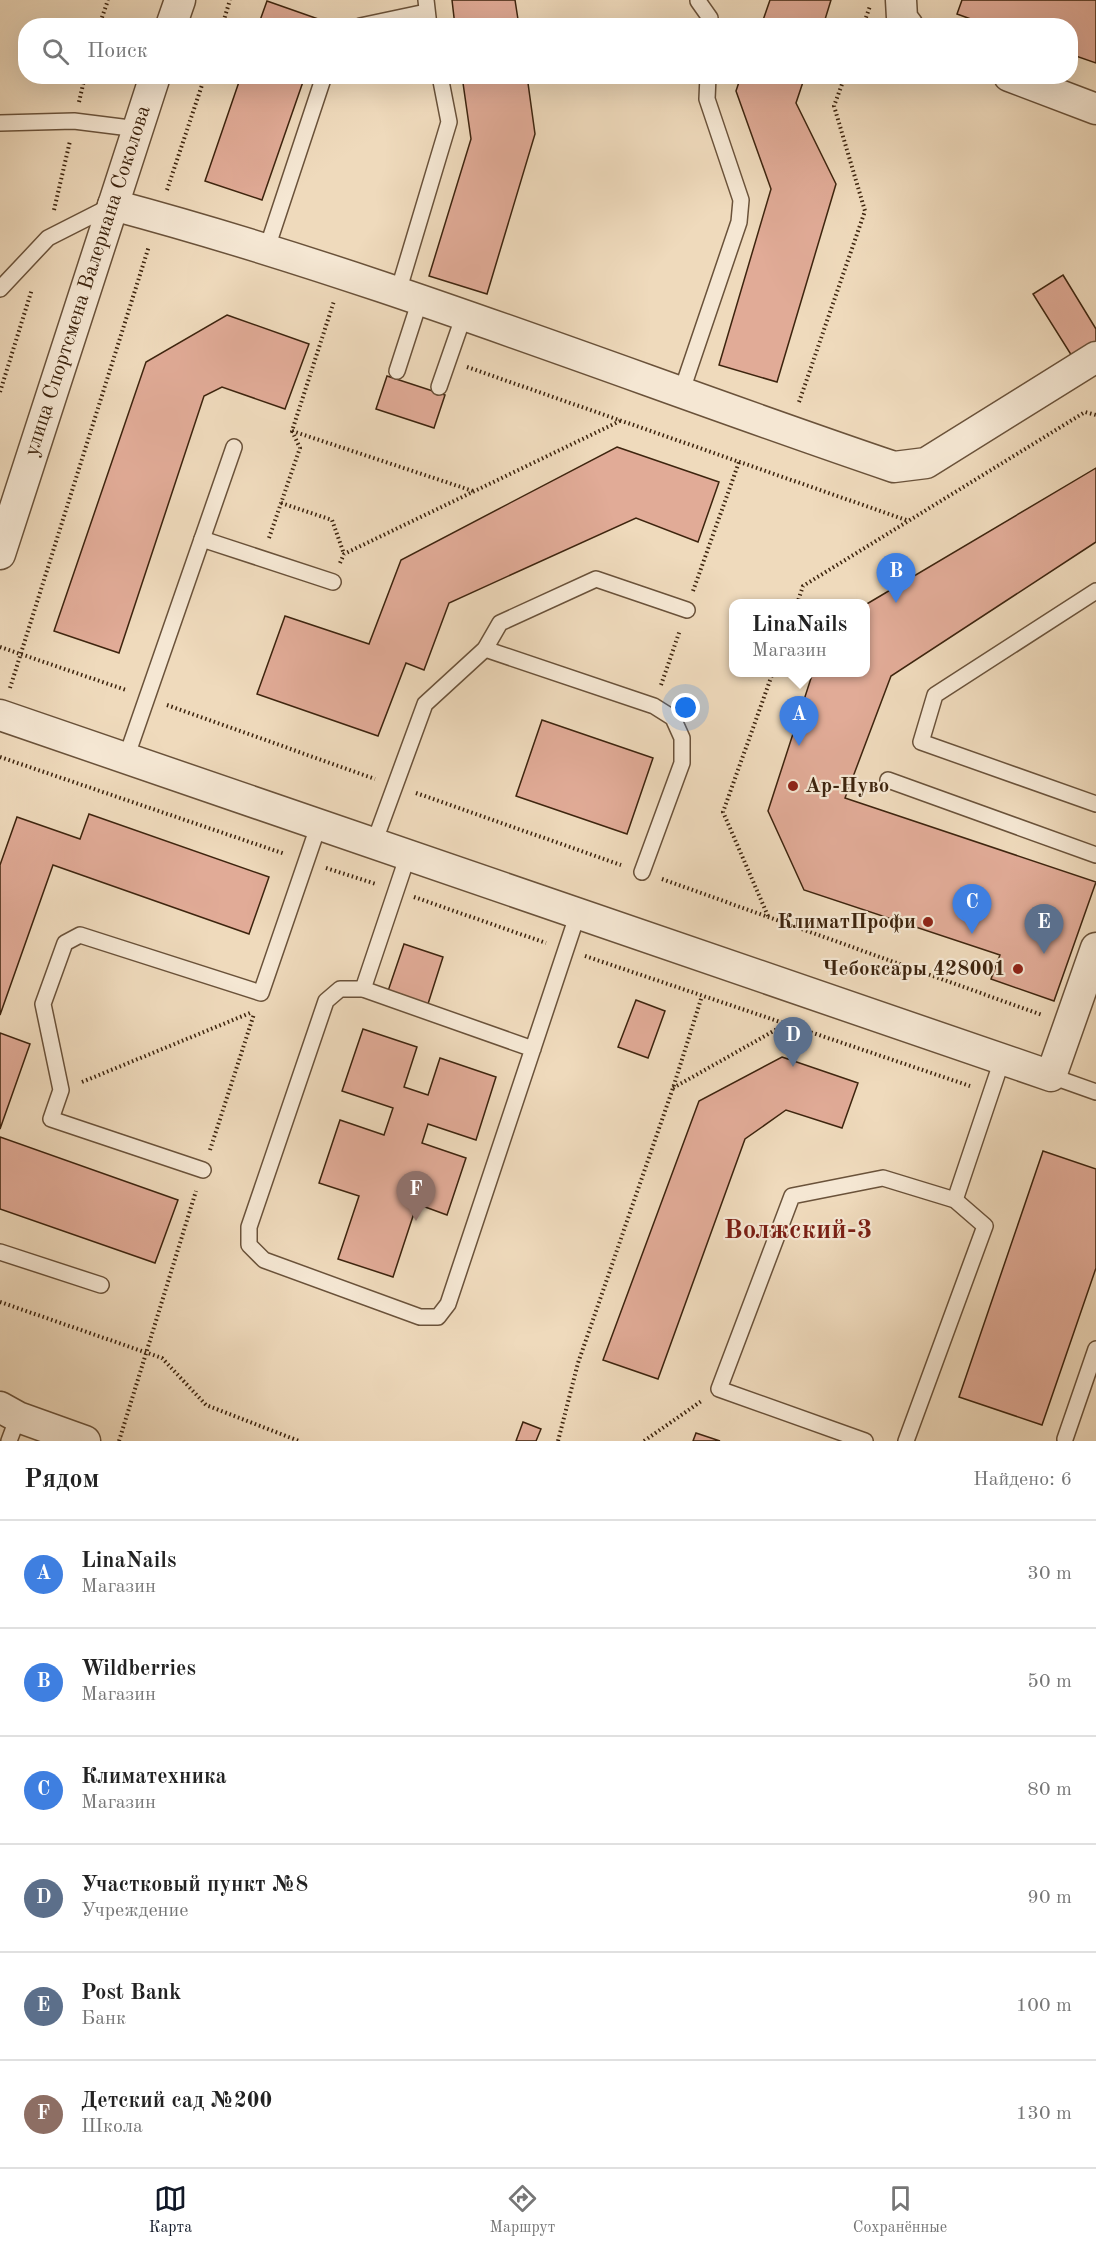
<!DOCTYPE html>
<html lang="ru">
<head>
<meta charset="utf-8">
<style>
  :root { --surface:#fff; --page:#f2f2f2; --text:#222; --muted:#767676; --line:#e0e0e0; --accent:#111827 }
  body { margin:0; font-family:"Old Standard TT",serif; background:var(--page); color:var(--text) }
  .you { position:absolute; left:686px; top:708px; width:21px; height:21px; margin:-15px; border:4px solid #fff; border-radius:50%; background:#1a73e8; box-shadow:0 0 0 9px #1a73e833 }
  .badge { display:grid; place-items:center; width:39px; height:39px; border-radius:50%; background:var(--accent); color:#fff; font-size:20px; font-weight:700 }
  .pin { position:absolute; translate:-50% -50px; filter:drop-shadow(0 2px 3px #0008) }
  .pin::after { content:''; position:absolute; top:32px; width:21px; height:18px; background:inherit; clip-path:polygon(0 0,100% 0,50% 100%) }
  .popup { position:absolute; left:729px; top:599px; width:141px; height:78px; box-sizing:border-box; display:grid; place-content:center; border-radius:12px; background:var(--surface); filter:drop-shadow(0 2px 4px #0005); font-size:20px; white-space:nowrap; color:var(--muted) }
  .popup b { font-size:22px; color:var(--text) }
  .popup::after { content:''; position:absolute; left:50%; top:100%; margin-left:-12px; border:12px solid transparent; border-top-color:var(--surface) }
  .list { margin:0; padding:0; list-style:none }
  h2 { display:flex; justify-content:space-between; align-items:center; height:78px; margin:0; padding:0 24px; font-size:26px }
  h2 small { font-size:20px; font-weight:400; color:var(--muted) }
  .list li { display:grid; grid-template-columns:39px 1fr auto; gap:18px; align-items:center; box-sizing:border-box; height:108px; padding:0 24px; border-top:2px solid var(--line) }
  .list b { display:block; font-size:22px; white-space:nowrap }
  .list p { margin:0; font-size:20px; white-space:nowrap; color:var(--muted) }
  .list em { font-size:20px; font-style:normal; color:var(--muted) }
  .icon { flex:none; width:33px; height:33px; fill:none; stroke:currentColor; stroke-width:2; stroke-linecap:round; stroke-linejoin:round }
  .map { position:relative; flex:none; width:1096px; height:1441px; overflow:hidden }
  .search { position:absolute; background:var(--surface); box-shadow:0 6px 24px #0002; left:18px; right:18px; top:18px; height:66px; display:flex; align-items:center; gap:15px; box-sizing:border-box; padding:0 21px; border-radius:24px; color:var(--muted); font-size:22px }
  .sheet { height:726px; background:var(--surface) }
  nav { display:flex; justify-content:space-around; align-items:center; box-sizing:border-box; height:84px; border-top:2px solid var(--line); background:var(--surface); font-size:16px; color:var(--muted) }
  nav a { display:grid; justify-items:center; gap:3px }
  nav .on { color:var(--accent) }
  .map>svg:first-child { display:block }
  .building { fill:#e1ab97; stroke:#3d240e; stroke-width:1.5 }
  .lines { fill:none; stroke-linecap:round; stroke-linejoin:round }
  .service-casing { stroke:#6a523a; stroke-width:18 }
  .minor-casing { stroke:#6a523a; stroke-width:33 }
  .path { stroke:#3d240e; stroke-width:4; stroke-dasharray:1.5 3; stroke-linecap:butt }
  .service { stroke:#f5e7d3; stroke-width:15 }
  .minor { stroke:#f5e7d3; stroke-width:30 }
  .poi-dot { fill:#8f2418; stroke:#f5e7d3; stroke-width:2 }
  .labels { text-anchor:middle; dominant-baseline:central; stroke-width:4.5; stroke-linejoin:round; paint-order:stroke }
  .street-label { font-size:21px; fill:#3d240e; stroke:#f5e7d3 }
  .poi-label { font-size:21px; font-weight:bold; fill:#3d240e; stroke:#f5e7d3; text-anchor:end }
  .district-label { font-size:27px; font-weight:bold; fill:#7a1f14; stroke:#f5e7d3 }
</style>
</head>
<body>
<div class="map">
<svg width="1096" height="1441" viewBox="0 0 1096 1441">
  <rect width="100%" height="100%" fill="#efdabc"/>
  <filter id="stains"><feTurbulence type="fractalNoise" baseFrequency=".00333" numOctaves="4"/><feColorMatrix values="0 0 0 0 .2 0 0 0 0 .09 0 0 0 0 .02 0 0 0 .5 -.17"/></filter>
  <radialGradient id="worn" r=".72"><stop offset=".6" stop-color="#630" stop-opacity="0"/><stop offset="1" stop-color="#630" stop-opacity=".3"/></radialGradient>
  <g class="building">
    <path d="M452,0H515L519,26H455Z"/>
    <path d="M770,0H831L823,26H761Z"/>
    <path d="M962,0H1096V63L1070,54V26H990L957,14Z"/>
    <path d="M267,1L324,21L323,26H258Z"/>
    <path d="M241,76H305L262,200L205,181Z"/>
    <path d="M462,76H527L535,134L487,294L429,276L471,139Z"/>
    <path d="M741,76H805L796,103L836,184L777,382L719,365L771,189L736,91Z"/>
    <path d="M1063,275L1096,329V348L1075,361L1033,294Z"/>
    <path d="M227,315L309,344L285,409L222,387L204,396L119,653L54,631L146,362Z"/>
    <path d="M387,376L445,395L434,428L376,409Z"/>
    <path d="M617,447L719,482L698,542L636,518L449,603L424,670L406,663L378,736L257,694L285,616L369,644L401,560Z"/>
    <path d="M1096,468V542L891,676L845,798L1096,882L1054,1001L991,979L1000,955L804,890L768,811L813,672H865V605Z"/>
    <path d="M542,720L653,758L627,834L516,796Z"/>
    <path d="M89,814L269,877L249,934L53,865L0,1015V865L17,817L80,839Z"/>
    <path d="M404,944L443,957L427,1007L387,994Z"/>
    <path d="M636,1000L665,1011L648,1058L618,1047Z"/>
    <path d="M363,1029L417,1047L404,1087L428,1095L440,1058L496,1077L476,1140L428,1124L422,1143L466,1158L447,1215L417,1204L393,1277L338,1259L359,1196L319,1183L340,1120L384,1135L393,1108L342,1091Z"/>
    <path d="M0,1033L30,1044L0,1129Z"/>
    <path d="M782,1057L858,1083L842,1128L786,1110L745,1139L658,1379L603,1360L699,1101Z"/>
    <path d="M0,1137L178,1200L155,1263L0,1209Z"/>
    <path d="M1043,1151L1096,1169V1268L1042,1425L959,1397Z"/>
    <path d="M523,1422L541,1429L536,1441H516Z"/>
    <path d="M696,1433L720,1441H693Z"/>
  </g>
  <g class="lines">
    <g class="service-casing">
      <g id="service">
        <path d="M426,0L429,26"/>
        <path d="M698,1L710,18V26"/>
        <path d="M360,26L426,12"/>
        <path d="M0,123L74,121L138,129"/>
        <path d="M267,248L324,76"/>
        <path d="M0,289L48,238L113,205"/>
        <path d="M398,292L449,122L440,76"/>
        <path d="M397,371L420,300"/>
        <path d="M439,387L464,315"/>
        <path d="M681,393L739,222L741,200L707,99L708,76"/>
        <path d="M202,539L333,582"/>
        <path d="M1096,591L935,695L921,742L1096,804"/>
        <path d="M485,649L654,706L673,718L682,738V763L642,872"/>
        <path d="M126,758L234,447"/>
        <path d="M888,780L1096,855"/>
        <path d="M374,843L425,704L485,649L500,623L596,579L687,610"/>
        <path d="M363,989L408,855"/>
        <path d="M533,1049L363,989H340L326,1001L249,1227V1245L264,1260L420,1317H438L448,1304L578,913"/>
        <path d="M1051,1076L1096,1092"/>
        <path d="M203,1170L51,1119L61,1090L43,1004L65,943L80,935L261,993L319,824"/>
        <path d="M955,1200L1002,1060"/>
        <path d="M0,1252L101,1285"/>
        <path d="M1065,1439L1096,1349"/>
        <path d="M9,1441L18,1417"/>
        <path d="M865,1441L719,1389L792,1196L883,1178L955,1200L985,1226L906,1441"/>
      </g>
    </g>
    <g class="minor-casing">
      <g id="minor">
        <path d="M901,0L902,18L908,26"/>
        <path d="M171,26L180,0"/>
        <path d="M1009,76L1096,109"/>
        <path d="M113,205C379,276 634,379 894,467L926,463L1096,357"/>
        <path d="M0,554L155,76"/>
        <path d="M0,715L1051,1076L1096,948"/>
        <path d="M0,1407L18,1417L85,1441"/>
      </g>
    </g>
    <g class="path">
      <path d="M99,26L108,0"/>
      <path d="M222,26L230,0"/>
      <path d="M863,26L870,6"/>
      <path d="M79,102L85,76"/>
      <path d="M167,190L205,76"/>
      <path d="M54,210L70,141"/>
      <path d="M467,367L909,521"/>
      <path d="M0,392L32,289"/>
      <path d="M799,402L865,211L834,106L845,76"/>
      <path d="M292,431L473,491"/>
      <path d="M281,503L332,520L344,554"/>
      <path d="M269,538L300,448L292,431L334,301"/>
      <path d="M340,563L344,554L620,421"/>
      <path d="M693,591L739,462"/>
      <path d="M797,604L803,586L1085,412L1096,415"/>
      <path d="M0,647L126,690"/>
      <path d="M661,685L680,630"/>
      <path d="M10,688L149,246"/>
      <path d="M167,705L375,779"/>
      <path d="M0,757L285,854"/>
      <path d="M416,793L621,865"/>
      <path d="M326,868L376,884"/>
      <path d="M662,879L1042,1015"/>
      <path d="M414,897L546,943"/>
      <path d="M768,916L723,812L773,672"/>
      <path d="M585,956L970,1086"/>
      <path d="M82,1082L250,1013"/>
      <path d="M673,1088L786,1024"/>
      <path d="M210,1150L254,1014"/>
      <path d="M0,1302L162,1358L206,1405L299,1441"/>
      <path d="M119,1441L196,1191"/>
      <path d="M558,1441L578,1363L673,1088L702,996"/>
      <path d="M644,1441L703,1400"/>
    </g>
    <use href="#service" class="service"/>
    <use href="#minor" class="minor"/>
  </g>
  <g class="poi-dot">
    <circle cx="793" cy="786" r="6"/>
    <circle cx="928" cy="922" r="6"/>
    <circle cx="1018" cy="969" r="6"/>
  </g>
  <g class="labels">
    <g class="street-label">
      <text transform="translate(88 281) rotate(-72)">улица Спортсмена Валериана Соколова</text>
    </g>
    <g class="poi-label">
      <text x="805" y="786" text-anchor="start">Ар-Нуво</text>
      <text x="916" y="922">КлиматПрофи</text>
      <text x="1006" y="969">Чебоксары 428001</text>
    </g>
    <g class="district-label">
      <text x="798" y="1230">Волжский-3</text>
    </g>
  </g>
  <rect width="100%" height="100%" filter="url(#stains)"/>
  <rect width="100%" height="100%" fill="url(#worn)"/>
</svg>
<div class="you"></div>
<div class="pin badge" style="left:799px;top:746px;background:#3f7fe0">A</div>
<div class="popup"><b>LinaNails</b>Магазин</div>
<div class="pin badge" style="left:896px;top:603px;background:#3f7fe0">B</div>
<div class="pin badge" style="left:972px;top:934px;background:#3f7fe0">C</div>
<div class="pin badge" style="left:793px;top:1067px;background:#5c6f8a">D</div>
<div class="pin badge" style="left:1044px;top:954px;background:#5c6f8a">E</div>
<div class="pin badge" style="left:416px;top:1221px;background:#8d6e63">F</div>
<div class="search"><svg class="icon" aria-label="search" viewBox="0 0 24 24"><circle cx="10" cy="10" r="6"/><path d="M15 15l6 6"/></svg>Поиск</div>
</div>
<section class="sheet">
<h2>Рядом<small>Найдено: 6</small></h2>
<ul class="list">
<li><span class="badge" style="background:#3f7fe0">A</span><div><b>LinaNails</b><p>Магазин</p></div><em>30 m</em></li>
<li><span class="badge" style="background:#3f7fe0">B</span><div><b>Wildberries</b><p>Магазин</p></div><em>50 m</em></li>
<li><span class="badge" style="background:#3f7fe0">C</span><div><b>Климатехника</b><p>Магазин</p></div><em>80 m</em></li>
<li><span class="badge" style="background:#5c6f8a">D</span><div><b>Участковый пункт №8</b><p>Учреждение</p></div><em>90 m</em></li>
<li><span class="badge" style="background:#5c6f8a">E</span><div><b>Post Bank</b><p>Банк</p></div><em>100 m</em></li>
<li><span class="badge" style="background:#8d6e63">F</span><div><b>Детский сад №200</b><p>Школа</p></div><em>130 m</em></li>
</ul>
</section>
<nav>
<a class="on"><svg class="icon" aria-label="map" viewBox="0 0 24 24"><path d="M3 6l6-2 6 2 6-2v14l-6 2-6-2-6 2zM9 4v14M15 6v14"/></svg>Карта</a>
<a><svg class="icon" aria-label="directions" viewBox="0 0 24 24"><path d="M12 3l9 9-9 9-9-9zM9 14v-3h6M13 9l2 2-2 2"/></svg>Маршрут</a>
<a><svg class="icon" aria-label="saved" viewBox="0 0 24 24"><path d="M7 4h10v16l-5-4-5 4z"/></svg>Сохранённые</a>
</nav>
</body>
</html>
